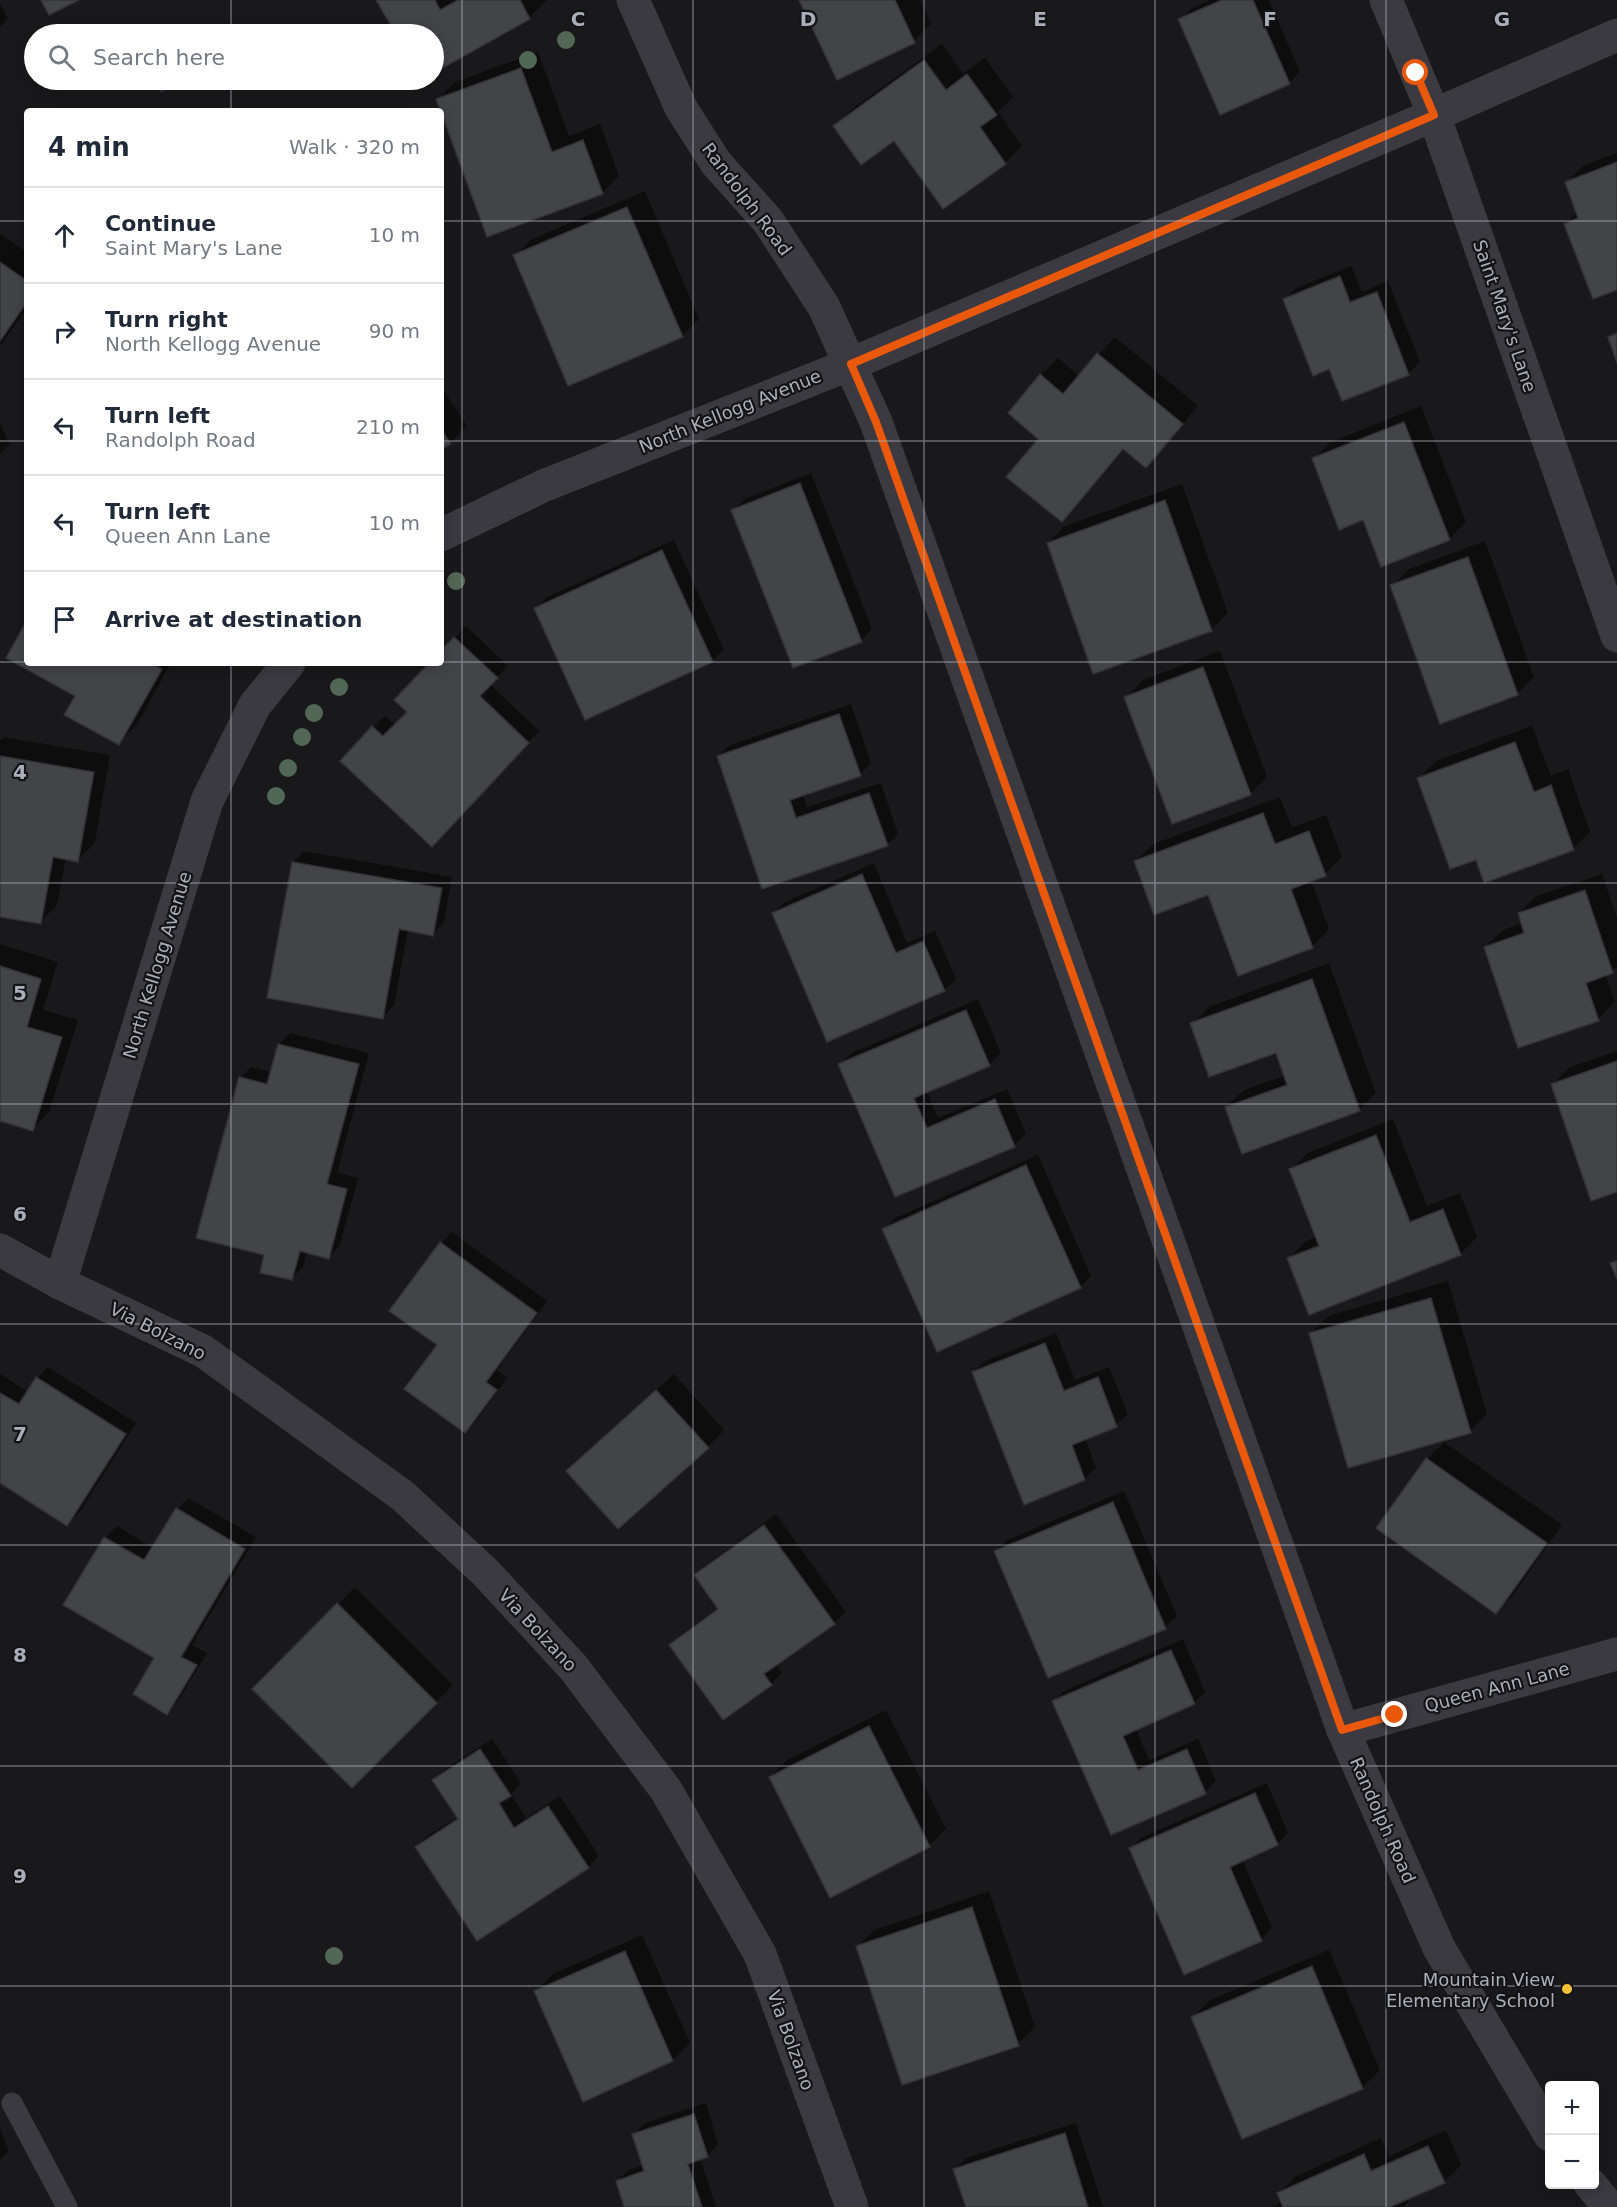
<!DOCTYPE html>
<html lang="en">
<head>
<meta charset="utf-8">
<style>
  :root { --surface:#fff; --page:#f2f2f3; --text:#1f2937; --muted:#747a83; --line:#e0e1e3 }
  body { margin:0; font-family:"DejaVu Sans",sans-serif; background:var(--page); color:var(--text) }
  .controls { position:absolute; right:18px; bottom:18px; display:grid; overflow:hidden; border-radius:6px; box-shadow:0 3px 15px #0003 }
  .controls button { width:54px; height:54px; display:grid; place-items:center; padding:0; border:0; border-bottom:2px solid var(--line); background:var(--surface); color:var(--text); font:30px sans-serif }
  .stop { position:absolute; width:18px; height:18px; margin:-14px; border:4px solid #ea580c; border-radius:50%; background:#fff }
  .stop.end { background:#ea580c; border-color:#fff; box-shadow:0 2px 6px #0008 }
  .list { margin:0; padding:0; list-style:none }
  h2 { display:flex; justify-content:space-between; align-items:center; height:78px; margin:0; padding:0 24px; font-size:26px }
  h2 small { font-size:20px; font-weight:400; color:var(--muted) }
  .list li { display:grid; grid-template-columns:39px 1fr auto; gap:18px; align-items:center; box-sizing:border-box; height:96px; padding:0 24px; border-top:2px solid var(--line) }
  .list b { display:block; font-size:22px; white-space:nowrap }
  .list p { margin:0; font-size:20px; white-space:nowrap; color:var(--muted) }
  .list em { font-size:20px; font-style:normal; color:var(--muted) }
  .icon { flex:none; width:33px; height:33px; fill:none; stroke:currentColor; stroke-width:2; stroke-linecap:round; stroke-linejoin:round }
  .map { position:relative; flex:none; width:1617px; height:2207px; overflow:hidden }
  .search { position:absolute; background:var(--surface); box-shadow:0 3px 15px #0003; left:24px; top:24px; width:420px; height:66px; display:flex; align-items:center; gap:15px; box-sizing:border-box; padding:0 21px; border-radius:33px; color:var(--muted); font-size:22px }
  .panel { position:absolute; background:var(--surface); box-shadow:0 3px 15px #0003; left:24px; top:108px; width:420px; height:558px; border-radius:6px }
  .map>svg:first-child { display:block }
  .water { fill:#2e373f }
  .shadow { fill:#0007 }
  .building { fill:#434448; stroke:#333337; stroke-width:1.5 }
  .lines { fill:none; stroke-linecap:round; stroke-linejoin:round }
  .service { stroke:#3a3a40; stroke-width:21 }
  .minor { stroke:#3a3a40; stroke-width:33 }
  .tree { fill:#536756 }
  .route { stroke:#ea580c; stroke-width:8 }
  .grid { fill:none; stroke:#abafbb; stroke-width:1.5; stroke-opacity:0.55 }
  .poi-dot { fill:#f5c237; stroke:#141416; stroke-width:2 }
  .labels { text-anchor:middle; dominant-baseline:central; stroke-width:4.5; stroke-linejoin:round; paint-order:stroke }
  .street-label { font-size:18px; fill:#abafbb; stroke:#141416 }
  .poi-label { font-size:18px; fill:#abafbb; stroke:#141416; text-anchor:end }
  .grid-label { font-size:20px; text-anchor:middle; font-weight:bold; fill:#abafbb; stroke:#141416; stroke-width:4.5; stroke-linejoin:round; paint-order:stroke }
</style>
</head>
<body>
<div class="map">
<svg width="1617" height="2207" viewBox="0 0 1617 2207">
  <rect width="100%" height="100%" fill="#19191b"/>
  <path class="water" d="M155,80H186L161,93Z"/>
  <g class="shadow">
    <path d="M378,0H546V1L529,18L434,71V34H397Z"/>
    <path d="M801,0H920L931,24L914,41L838,78Z"/>
    <path d="M1210,0H1269L1300,72L1289,83L1180,19L1192,8Z"/>
    <path d="M0,4L8,18L0,27Z"/>
    <path d="M942,44L963,74L985,58L1013,97L998,112L1022,146L1005,163L835,126L852,109Z"/>
    <path d="M538,52L569,136L600,124L619,176L602,193L438,99L455,82Z"/>
    <path d="M1617,153V289L1565,224L1578,212L1566,183L1583,166Z"/>
    <path d="M645,191L699,319L682,336L515,256L532,239Z"/>
    <path d="M0,234L27,252V308L0,346Z"/>
    <path d="M1351,266L1362,292L1388,281L1420,362L1408,374L1330,368L1285,299L1296,288Z"/>
    <path d="M1115,337L1198,406L1162,449L1145,466L1125,449L1062,520L1041,438V375L1058,358L1079,376Z"/>
    <path d="M442,388L467,426L450,443L441,448Z"/>
    <path d="M1421,406L1466,522L1449,539L1364,518L1313,459L1331,442Z"/>
    <path d="M0,424L10,444L0,454Z"/>
    <path d="M811,473L872,629L861,641L733,510L745,499Z"/>
    <path d="M1182,484L1228,613L1211,630L1048,543L1065,526Z"/>
    <path d="M674,540L724,650L712,661L536,609L547,597Z"/>
    <path d="M1485,541L1534,677L1517,694L1392,586L1409,569Z"/>
    <path d="M27,623V663H171L136,726L118,743L77,696L8,658Z"/>
    <path d="M466,626L508,666L490,684L539,731L443,833L373,727L385,716L396,726L409,712L431,663H441V652Z"/>
    <path d="M1220,651L1267,777L1250,794L1126,697L1143,680Z"/>
    <path d="M851,704L871,763L860,774L803,794L807,807L881,783L898,834L887,845L763,887L718,756L730,745Z"/>
    <path d="M1532,726L1551,776L1568,769L1590,832L1573,849L1477,858L1419,778L1436,761Z"/>
    <path d="M4,737L110,755L95,843L78,860L66,858L57,905L40,922L0,915V741Z"/>
    <path d="M1280,797L1292,828L1326,815L1342,857L1325,874L1311,880L1329,929L1312,947L1208,893L1136,861L1153,844Z"/>
    <path d="M304,851L452,877L444,923L433,934L408,930L394,1005L383,1017L293,862Z"/>
    <path d="M874,863L907,943L935,931L956,979L944,990L773,913L785,902Z"/>
    <path d="M1602,874L1617,918V967L1605,974L1615,1002L1598,1019L1485,947L1503,930L1523,923L1519,913L1536,896Z"/>
    <path d="M0,944L58,962L43,1010L78,1020L49,1112L32,1129L0,1120Z"/>
    <path d="M1329,963L1376,1093L1359,1110L1226,1107L1244,1090L1286,1075L1277,1051L1192,1024L1209,1007Z"/>
    <path d="M978,999L1001,1053L989,1065L927,1091L938,1118L1007,1089L1026,1134L1014,1145L896,1195L840,1064L852,1053Z"/>
    <path d="M290,1033L369,1053L337,1173L358,1178L340,1245L329,1257L307,1251L303,1267L292,1278L266,1254L240,1078L251,1067L272,1072L279,1044Z"/>
    <path d="M1617,1051V1190L1553,1084L1570,1067Z"/>
    <path d="M1393,1119L1427,1206L1460,1193L1477,1237L1460,1254L1289,1258L1306,1241L1317,1237L1291,1170L1308,1153Z"/>
    <path d="M1038,1155L1091,1276L1080,1287L884,1230L895,1218Z"/>
    <path d="M452,1232L547,1301L497,1370L507,1378L477,1420L465,1432L439,1345L441,1243Z"/>
    <path d="M1448,1281L1487,1414L1470,1431L1311,1333L1328,1316Z"/>
    <path d="M1056,1333L1075,1380L1109,1367L1128,1414L1116,1425L1085,1438L1096,1468L1085,1479L973,1373L985,1361Z"/>
    <path d="M48,1367L136,1423L79,1513L67,1524L0,1481V1374L28,1392L37,1378Z"/>
    <path d="M674,1374L724,1430L708,1447L568,1471Z"/>
    <path d="M1444,1442L1562,1525L1513,1595L1496,1612L1378,1528L1427,1459Z"/>
    <path d="M1124,1491L1177,1616L1165,1627L996,1551L1007,1540Z"/>
    <path d="M188,1498L256,1537L192,1645L207,1653L178,1701L167,1713L156,1658L105,1538L117,1526L153,1548L177,1509Z"/>
    <path d="M776,1514L846,1612L834,1623L776,1664L782,1673L771,1684L671,1645L683,1633L719,1607L696,1575L707,1564Z"/>
    <path d="M355,1587L453,1685L352,1786L254,1689Z"/>
    <path d="M1183,1639L1205,1692L1194,1703L1136,1729L1149,1760L1198,1739L1216,1781L1205,1792L1111,1833L1054,1701L1066,1690Z"/>
    <path d="M886,1710L946,1829L929,1846L770,1777L787,1760Z"/>
    <path d="M492,1739L521,1783L511,1794L526,1818L560,1796L599,1856L588,1867L417,1847L428,1835L458,1817L434,1780L445,1769Z"/>
    <path d="M1267,1783L1288,1833L1277,1844L1242,1859L1272,1928L1261,1940L1131,1848L1142,1837Z"/>
    <path d="M989,1891L1035,2027L1018,2044L857,1947L874,1930Z"/>
    <path d="M642,1935L690,2043L673,2060L536,1991L553,1974Z"/>
    <path d="M1329,1950L1380,2070L1363,2087L1243,2137L1193,2017L1210,2000Z"/>
    <path d="M706,2103L718,2144L707,2156L700,2158L716,2207H626L617,2181L629,2170L643,2165L634,2135L645,2123Z"/>
    <path d="M1076,2123L1103,2207H967L955,2169L966,2158Z"/>
    <path d="M0,2129L9,2151L0,2160Z"/>
    <path d="M1446,2130L1461,2165L1444,2182L1408,2198L1409,2201L1403,2207H1272L1283,2202L1279,2193L1296,2176L1381,2138L1389,2156Z"/>
  </g>
  <g class="building">
    <path d="M41,0H79L49,15Z"/>
    <path d="M376,0H435L440,10L458,0H520L530,19L434,73V34H396Z"/>
    <path d="M799,0H895L915,43L837,80Z"/>
    <path d="M1222,0H1253L1290,84L1220,115L1178,19Z"/>
    <path d="M924,60L946,90L967,74L997,115L980,127L1006,164L943,209L894,141L861,165L833,126Z"/>
    <path d="M521,68L552,152L583,140L603,194L487,237L436,99Z"/>
    <path d="M1617,162V290L1593,299L1564,224L1578,218L1565,182Z"/>
    <path d="M627,207L683,337L568,386L513,255Z"/>
    <path d="M0,262L27,281V302L0,341Z"/>
    <path d="M1340,276L1350,302L1377,292L1409,375L1342,401L1329,369L1313,376L1283,299Z"/>
    <path d="M1617,333V363L1608,337Z"/>
    <path d="M1097,353L1183,424L1146,468L1123,449L1062,522L1006,477L1038,439L1008,413L1040,374L1063,394Z"/>
    <path d="M1404,422L1450,540L1381,567L1363,520L1339,530L1312,458Z"/>
    <path d="M441,429L451,444L441,450Z"/>
    <path d="M800,483L862,642L793,668L731,510Z"/>
    <path d="M1165,500L1212,631L1093,674L1047,543Z"/>
    <path d="M662,550L713,662L585,720L534,608Z"/>
    <path d="M1468,557L1518,695L1440,724L1390,585Z"/>
    <path d="M27,620V663H150L162,669L119,745L64,715L75,696L6,658Z"/>
    <path d="M454,637L498,678L480,696L529,743L432,847L340,761L372,726L383,736L407,712L394,700L429,663H441V650Z"/>
    <path d="M1203,667L1251,795L1172,824L1124,697Z"/>
    <path d="M839,714L861,776L790,800L796,818L869,793L888,846L762,889L717,756Z"/>
    <path d="M1515,742L1534,792L1551,785L1574,850L1484,883L1476,860L1450,869L1417,778Z"/>
    <path d="M0,756L94,772L78,862L53,857L41,924L0,917Z"/>
    <path d="M1263,813L1275,844L1309,831L1326,876L1291,889L1313,948L1238,976L1208,895L1154,915L1134,861Z"/>
    <path d="M292,862L442,888L433,936L399,929L383,1019L267,998Z"/>
    <path d="M862,874L896,953L923,941L945,991L827,1042L772,913Z"/>
    <path d="M1585,890L1613,973L1586,983L1599,1021L1518,1048L1484,947L1524,933L1518,913Z"/>
    <path d="M0,966L41,979L27,1027L62,1037L33,1131L0,1121Z"/>
    <path d="M1312,979L1360,1111L1242,1154L1225,1107L1287,1085L1276,1053L1209,1077L1190,1023Z"/>
    <path d="M966,1010L990,1066L914,1098L927,1128L995,1099L1015,1147L895,1197L838,1064Z"/>
    <path d="M278,1044L359,1064L327,1184L347,1189L329,1259L300,1251L292,1280L260,1273L264,1255L196,1238L239,1077L267,1084Z"/>
    <path d="M1617,1061V1192L1591,1201L1551,1084Z"/>
    <path d="M1376,1135L1410,1222L1443,1209L1461,1255L1309,1315L1287,1258L1319,1246L1289,1169Z"/>
    <path d="M1026,1165L1081,1288L937,1352L882,1229Z"/>
    <path d="M440,1242L537,1313L486,1382L497,1390L465,1433L404,1389L437,1345L389,1311Z"/>
    <path d="M1617,1261V1279L1610,1263Z"/>
    <path d="M1431,1298L1471,1433L1348,1468L1309,1333Z"/>
    <path d="M1045,1343L1064,1391L1098,1377L1117,1427L1072,1445L1085,1480L1024,1505L972,1372Z"/>
    <path d="M36,1377L126,1434L67,1526L0,1483V1393L19,1404Z"/>
    <path d="M656,1390L709,1448L618,1529L566,1471Z"/>
    <path d="M1426,1458L1547,1543L1496,1614L1376,1528Z"/>
    <path d="M1113,1502L1166,1629L1048,1678L994,1551Z"/>
    <path d="M176,1508L245,1549L181,1657L197,1665L167,1715L133,1694L154,1658L63,1605L104,1537L144,1560Z"/>
    <path d="M764,1525L835,1624L764,1674L772,1685L723,1720L669,1645L718,1609L694,1575Z"/>
    <path d="M337,1603L437,1703L352,1788L252,1689Z"/>
    <path d="M1171,1650L1195,1704L1123,1736L1138,1770L1187,1749L1206,1794L1111,1835L1052,1701Z"/>
    <path d="M869,1726L930,1847L830,1898L769,1777Z"/>
    <path d="M480,1749L511,1796L499,1803L514,1828L548,1806L589,1868L477,1941L415,1847L458,1819L432,1780Z"/>
    <path d="M1255,1793L1278,1845L1230,1867L1262,1941L1184,1975L1129,1848Z"/>
    <path d="M972,1907L1019,2046L902,2085L856,1946Z"/>
    <path d="M625,1951L673,2061L583,2102L534,1991Z"/>
    <path d="M1312,1966L1363,2089L1242,2139L1191,2017Z"/>
    <path d="M694,2114L708,2157L688,2164L702,2207H624L616,2181L644,2171L632,2134Z"/>
    <path d="M1065,2133L1088,2207H966L953,2169Z"/>
    <path d="M1428,2146L1445,2183L1390,2207H1283L1277,2193L1364,2154L1371,2171Z"/>
  </g>
  <g class="lines">
    <path class="service" d="M12,2103L67,2207"/>
    <g class="minor">
      <path d="M633,0L681,108L716,163L768,221L824,307L876,422L1343,1730L1439,1948L1550,2135"/>
      <path d="M1386,0L1434,115L1617,636"/>
      <path d="M441,535L543,486L851,364L1434,115L1617,35"/>
      <path d="M0,1250L60,1283L203,1351L403,1496L486,1573L573,1667L666,1790L760,1954L852,2207"/>
      <path d="M60,1283L207,801L255,705L289,663"/>
      <path d="M1343,1730L1617,1654"/>
      <path d="M1590,2184L1609,2207"/>
    </g>
  </g>
  <g class="tree">
    <circle cx="566" cy="40" r="9"/>
    <circle cx="528" cy="60" r="9"/>
    <circle cx="456" cy="581" r="9"/>
    <circle cx="339" cy="687" r="9"/>
    <circle cx="314" cy="713" r="9"/>
    <circle cx="302" cy="737" r="9"/>
    <circle cx="288" cy="768" r="9"/>
    <circle cx="276" cy="796" r="9"/>
    <circle cx="334" cy="1956" r="9"/>
  </g>
  <g class="lines">
    <path class="route" d="M1395,1715L1342,1730L876,422L851,364L1434,115L1416,73"/>
  </g>
  <path class="grid" d="M231,0V34M462,0V2207M693,0V2207M924,0V2207M1155,0V2207M1386,0V2207M231,80V111M0,221H27M441,221H1617M0,441H27M441,441H1617M0,662H27M441,662H1617M231,663V2207M0,883H1617M0,1104H1617M0,1324H1617M0,1545H1617M0,1766H1617M0,1986H1617"/>
  <circle class="poi-dot" cx="1567" cy="1989" r="6"/>
  <g class="labels">
    <g class="street-label">
      <text transform="translate(747 199) rotate(53)">Randolph Road</text>
      <text transform="translate(1505 316) rotate(71)">Saint Mary's Lane</text>
      <text transform="translate(730 411) rotate(-22)">North Kellogg Avenue</text>
      <text transform="translate(157 965) rotate(-73)">North Kellogg Avenue</text>
      <text transform="translate(158 1331) rotate(27)">Via Bolzano</text>
      <text transform="translate(538 1630) rotate(47)">Via Bolzano</text>
      <text transform="translate(1497 1687) rotate(-15)">Queen Ann Lane</text>
      <text transform="translate(1383 1820) rotate(66)">Randolph Road</text>
      <text transform="translate(791 2040) rotate(70)">Via Bolzano</text>
    </g>
    <g class="poi-label">
      <text x="1555" y="1979">Mountain View<tspan x="1555" dy="21">Elementary School</tspan></text>
    </g>
  </g>
  <g class="grid-label">
    <text x="578" y="26">C</text>
    <text x="808" y="26">D</text>
    <text x="1040" y="26">E</text>
    <text x="1270" y="26">F</text>
    <text x="1502" y="26">G</text>
    <text x="20" y="779">4</text>
    <text x="20" y="1000">5</text>
    <text x="20" y="1221">6</text>
    <text x="20" y="1441">7</text>
    <text x="20" y="1662">8</text>
    <text x="20" y="1883">9</text>
  </g>
</svg>
<div class="controls">
<button>+</button>
<button>−</button>
</div>
<div class="stop" style="left:1416px;top:73px"></div>
<div class="stop end" style="left:1395px;top:1715px"></div>
<div class="search"><svg class="icon" aria-label="search" viewBox="0 0 24 24"><circle cx="10" cy="10" r="6"/><path d="M15 15l6 6"/></svg>Search here</div>
<section class="panel">
<h2>4 min<small>Walk · 320 m</small></h2>
<ul class="list">
<li><svg class="icon" aria-label="ahead" viewBox="0 0 24 24"><path d="M12 20V5M6 11l6-6 6 6"/></svg><div><b>Continue</b><p>Saint Mary's Lane</p></div><em>10 m</em></li>
<li><svg class="icon" aria-label="right" viewBox="0 0 24 24"><path d="M7 20v-9h11M14 6l5 5-5 5"/></svg><div><b>Turn right</b><p>North Kellogg Avenue</p></div><em>90 m</em></li>
<li><svg class="icon" aria-label="left" viewBox="0 0 24 24"><path d="M17 20v-9H6M10 6l-5 5 5 5"/></svg><div><b>Turn left</b><p>Randolph Road</p></div><em>210 m</em></li>
<li><svg class="icon" aria-label="left" viewBox="0 0 24 24"><path d="M17 20v-9H6M10 6l-5 5 5 5"/></svg><div><b>Turn left</b><p>Queen Ann Lane</p></div><em>10 m</em></li>
<li><svg class="icon" aria-label="arrive" viewBox="0 0 24 24"><path d="M6 21V4h12l-3 4 3 4H6"/></svg><div><b>Arrive at destination</b></div></li>
</ul>
</section>
</div>
</body>
</html>
